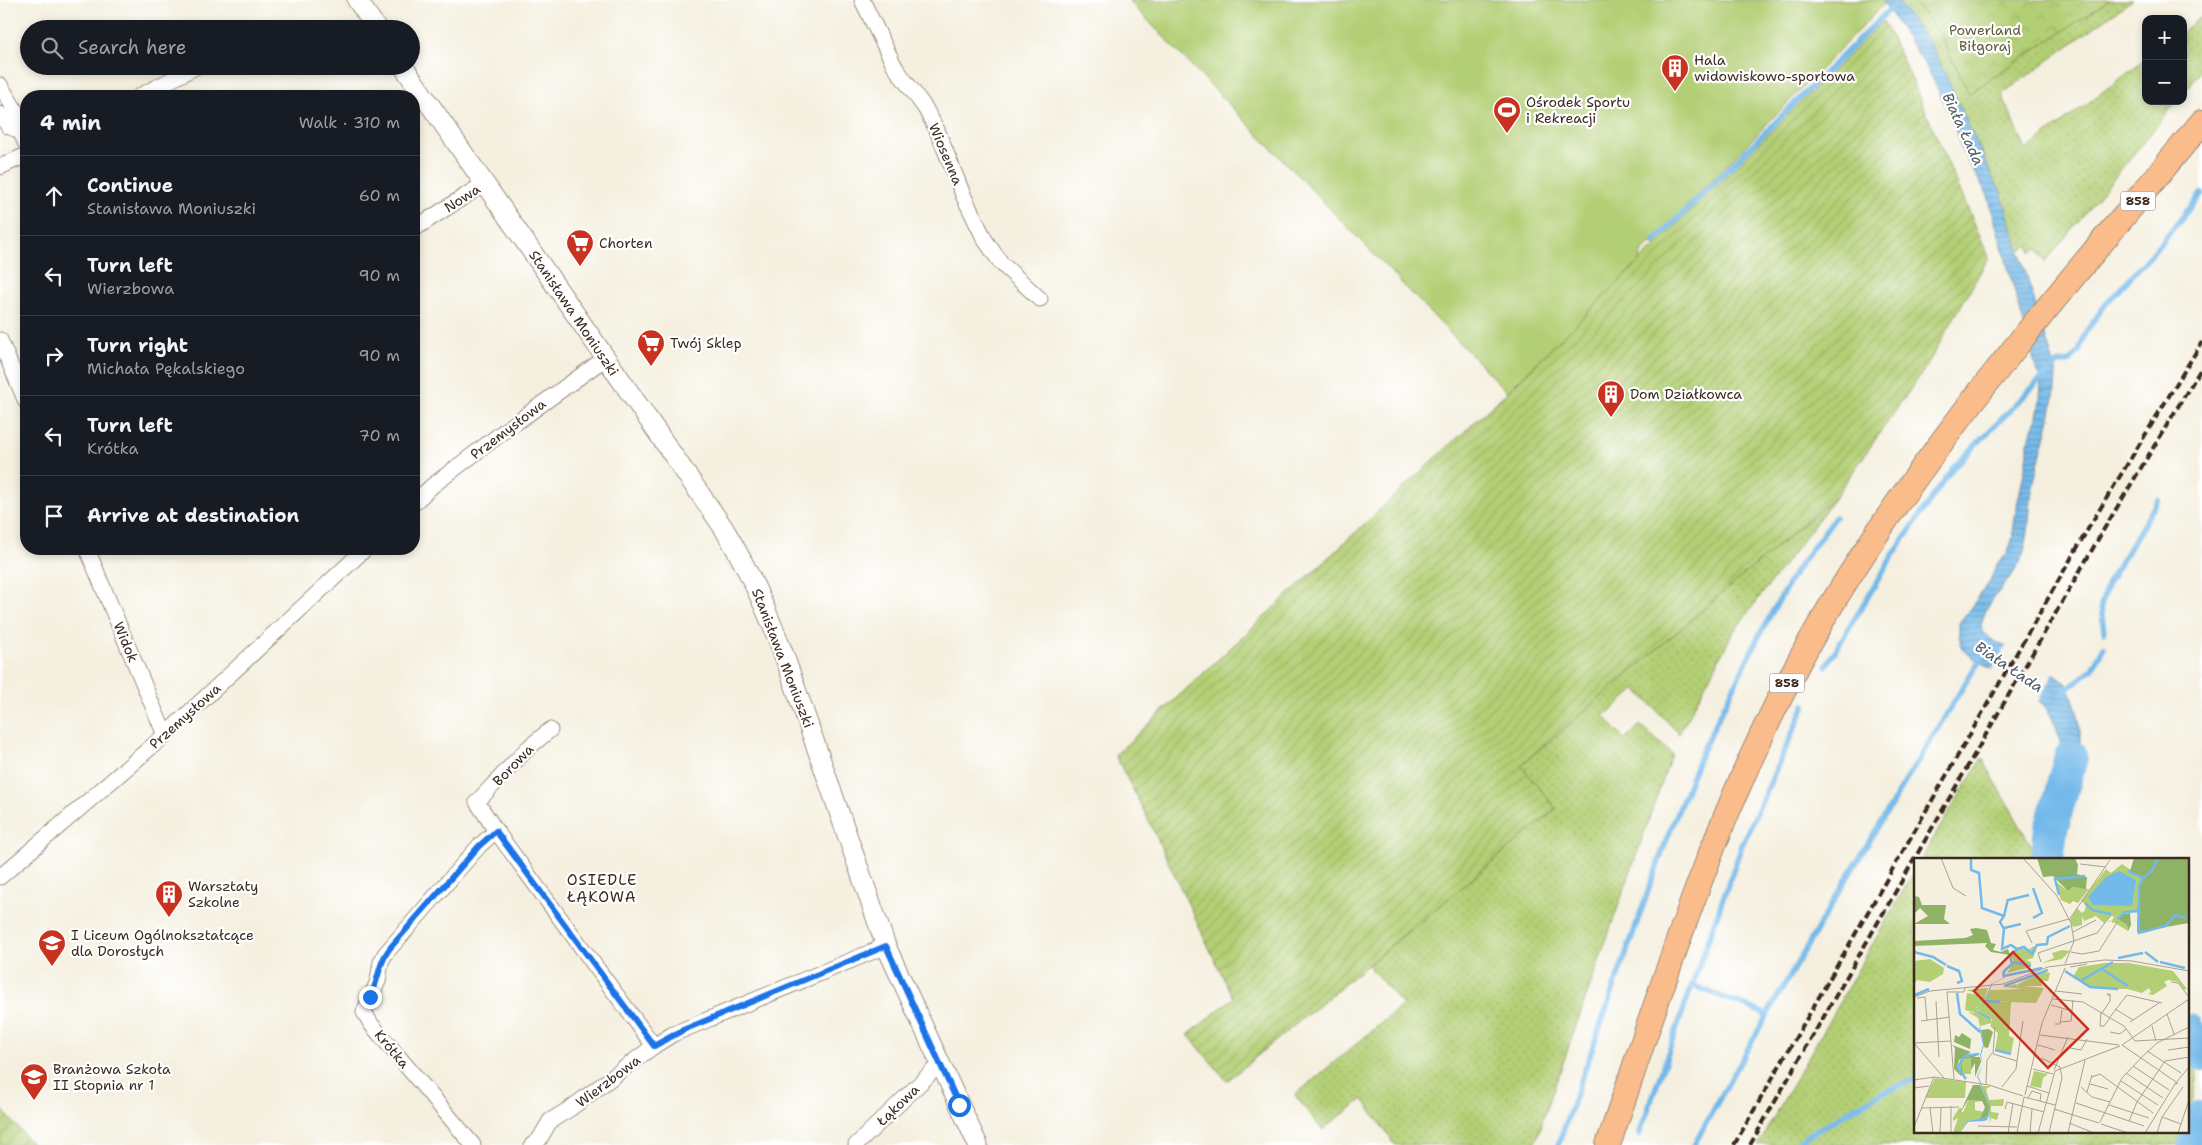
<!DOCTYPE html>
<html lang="en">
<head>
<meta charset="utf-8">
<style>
  :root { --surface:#171b24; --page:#242831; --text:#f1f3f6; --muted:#9ea1a6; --line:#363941 }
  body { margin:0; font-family:"Shantell Sans",sans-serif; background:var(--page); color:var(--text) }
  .controls { position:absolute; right:15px; top:15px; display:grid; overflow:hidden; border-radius:10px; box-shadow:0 2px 8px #0003 }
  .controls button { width:45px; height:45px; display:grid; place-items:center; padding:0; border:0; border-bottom:1px solid var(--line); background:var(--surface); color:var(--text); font:25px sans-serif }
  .stop { position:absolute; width:15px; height:15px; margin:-11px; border:4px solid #1a73e8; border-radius:50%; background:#fff }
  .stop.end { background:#1a73e8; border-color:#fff; box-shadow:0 1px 5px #0008 }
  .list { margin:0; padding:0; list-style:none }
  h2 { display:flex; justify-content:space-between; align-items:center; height:65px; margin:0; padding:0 20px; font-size:21px }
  h2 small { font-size:16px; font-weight:400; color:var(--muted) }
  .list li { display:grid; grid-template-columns:32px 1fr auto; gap:15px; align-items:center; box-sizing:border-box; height:80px; padding:0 20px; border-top:1px solid var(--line) }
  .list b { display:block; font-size:19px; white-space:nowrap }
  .list p { margin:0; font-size:16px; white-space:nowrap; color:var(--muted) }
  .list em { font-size:16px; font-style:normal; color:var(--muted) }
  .icon { flex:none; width:28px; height:28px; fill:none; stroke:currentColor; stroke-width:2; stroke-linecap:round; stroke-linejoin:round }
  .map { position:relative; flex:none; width:2202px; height:1145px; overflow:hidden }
  .search { position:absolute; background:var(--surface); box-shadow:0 2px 8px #0003; left:20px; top:20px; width:400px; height:55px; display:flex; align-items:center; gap:12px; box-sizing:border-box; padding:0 18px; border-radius:28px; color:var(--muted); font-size:19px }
  .panel { position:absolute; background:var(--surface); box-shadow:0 2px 8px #0003; left:20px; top:90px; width:400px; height:465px; border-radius:20px }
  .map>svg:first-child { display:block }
  .grass { fill:url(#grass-dots); stroke:#777c4a }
  .park { fill:url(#park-crowns); stroke:#777c4a }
  .garden { fill:url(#garden-furrows); stroke:#777c4a }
  .pitch { fill:#b3cf75; stroke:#777c4a }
  .water { fill:url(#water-rules); stroke:#577284 }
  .pier { fill:#f4efde }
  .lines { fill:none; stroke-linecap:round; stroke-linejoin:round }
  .stream { stroke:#73b9ea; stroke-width:5.5 }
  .river { stroke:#73b9ea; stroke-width:34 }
  .minor-casing { stroke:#988c7e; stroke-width:17 }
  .tertiary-casing { stroke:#988c7e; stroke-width:21 }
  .primary-casing { stroke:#988c7e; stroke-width:26 }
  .minor { stroke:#fff; stroke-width:15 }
  .tertiary { stroke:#fff; stroke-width:19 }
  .primary { stroke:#fabc8b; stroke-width:24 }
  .rail { stroke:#3b2a1e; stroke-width:4; stroke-dasharray:8 4; stroke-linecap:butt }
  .route { stroke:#1a73e8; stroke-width:6 }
  .labels { text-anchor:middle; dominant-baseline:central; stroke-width:4.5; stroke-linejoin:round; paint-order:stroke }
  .shield { fill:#fff; stroke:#766a62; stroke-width:1 }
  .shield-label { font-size:12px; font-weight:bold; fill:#3b2a1e }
  .park-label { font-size:14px; fill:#5f5c38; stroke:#fff }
  .poi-label { font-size:14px; fill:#3b2a1e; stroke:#fff; text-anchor:start }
  .street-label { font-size:14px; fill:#3b2a1e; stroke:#fff }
  .water-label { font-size:15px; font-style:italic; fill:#4f5c65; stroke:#fff }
  .neighbourhood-label { font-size:15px; letter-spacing:1px; fill:#3b2a1e; stroke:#fff }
  .inset-river { fill:none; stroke:#73b9ea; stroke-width:2.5 }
  .inset-road { fill:none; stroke:#aaa091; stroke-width:1 }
  .view { fill:#c8321e; fill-opacity:0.15; stroke:#c8321e; stroke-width:2.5 }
  .inset-edge { fill:none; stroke:#3b2a1e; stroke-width:2.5 }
</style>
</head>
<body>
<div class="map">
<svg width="2202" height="1145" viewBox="0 0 2202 1145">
  <defs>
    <pattern id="grass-dots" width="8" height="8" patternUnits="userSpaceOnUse" patternTransform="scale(1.25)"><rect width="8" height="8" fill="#b3cf75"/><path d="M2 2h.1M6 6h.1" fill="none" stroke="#9bb265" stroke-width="1.8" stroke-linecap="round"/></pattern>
    <pattern id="park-crowns" width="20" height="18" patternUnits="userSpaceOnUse" patternTransform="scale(1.25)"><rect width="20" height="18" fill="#b3cf75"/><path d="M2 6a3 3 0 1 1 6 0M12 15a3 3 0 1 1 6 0" fill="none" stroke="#9bb265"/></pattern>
    <pattern id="garden-furrows" width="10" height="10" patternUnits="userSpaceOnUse" patternTransform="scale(1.25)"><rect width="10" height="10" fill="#b3cf75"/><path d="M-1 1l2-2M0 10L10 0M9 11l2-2" fill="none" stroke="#9bb265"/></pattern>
    <pattern id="water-rules" width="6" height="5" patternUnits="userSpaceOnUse" patternTransform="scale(1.25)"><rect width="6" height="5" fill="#73b9ea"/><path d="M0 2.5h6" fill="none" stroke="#6097bd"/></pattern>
  </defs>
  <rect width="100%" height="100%" fill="#fff"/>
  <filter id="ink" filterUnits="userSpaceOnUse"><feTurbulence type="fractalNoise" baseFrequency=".02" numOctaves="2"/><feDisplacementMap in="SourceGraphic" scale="10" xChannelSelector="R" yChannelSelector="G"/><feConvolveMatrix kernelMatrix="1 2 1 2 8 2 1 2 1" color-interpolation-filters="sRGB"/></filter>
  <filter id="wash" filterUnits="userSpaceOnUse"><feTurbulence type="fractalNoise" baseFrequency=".0096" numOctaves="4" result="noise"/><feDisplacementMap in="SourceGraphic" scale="20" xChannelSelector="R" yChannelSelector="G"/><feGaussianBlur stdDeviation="1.12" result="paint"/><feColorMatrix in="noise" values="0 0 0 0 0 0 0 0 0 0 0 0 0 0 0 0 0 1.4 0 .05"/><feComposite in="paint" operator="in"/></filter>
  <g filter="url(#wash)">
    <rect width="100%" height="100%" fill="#f4efde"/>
    <g class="grass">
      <path d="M1897,0H1913L1939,33L1969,93L2110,0H2132L2002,94L2026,150L2146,59V101H2177L2045,262L2037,249L2031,253L2029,245L2019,251L2000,189L1992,176L1979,146Z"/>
      <path d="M2202,17V70L2183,93V31Z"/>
      <path d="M1836,496L1734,631L1679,734L1636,689L1604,716L1625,740L1640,725L1672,754L1534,1145H1395L1363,1099L1322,1130L1295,1095L1403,1005L1368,965L1556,809L1521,765Z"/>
      <path d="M1982,758L2037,856L2036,859H1921Z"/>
      <path d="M1916,868V1131H2188L2185,1145H1758Z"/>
      <path d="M2188,1046L2197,1075L2188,1127Z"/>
    </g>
    <path class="park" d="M1913,0H2110L1969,93L1939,33Z"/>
    <g class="garden">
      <path d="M1883,21L1909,73L1989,257L1926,367L1836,496L1521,765L1556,809L1227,1081L1188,1035L1233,998L1145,813L1115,755L1507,392Z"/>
      <path d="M0,1107L32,1144L0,1145Z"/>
    </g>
    <path class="pitch" d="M1128,0H1882L1885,3L1642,252L1638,263L1507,392Z"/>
    <path class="water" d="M1882,0H1897L1934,50L1992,176L2000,189L2056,371C2056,414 2038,453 2032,494C2028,516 2030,541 2020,562C2010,583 1984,602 1981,627L1983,632L1991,639C2009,649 2054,669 2067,684C2070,688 2072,696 2074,701C2087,736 2077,768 2068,802L2053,801C2056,791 2060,780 2061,771C2063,747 2058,718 2040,702C2019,682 1986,669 1963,650L1959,636V623L1989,583L1998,562L2007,555L2012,540L2016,510L2028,454V442L2036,422L2040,400L2041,379L2036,368L1988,196L1962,151L1953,122L1929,71Z"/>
    <path class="pier" d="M2007,645L2055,671L2037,703L1991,672Z"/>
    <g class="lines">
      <g class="stream">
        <path d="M1654,242L1894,5"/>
        <path d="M2104,632L2101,605L2107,585L2158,500"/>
        <path d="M1826,666L1893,555L1952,469L2037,383L2058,364L2070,361L2079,351L2085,333L2106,304L2152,254L2202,193"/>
        <path d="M2063,693L2092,669L2104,647"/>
        <path d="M1692,985L1766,1014"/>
        <path d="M1639,1135L1742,845L1805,705"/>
        <path d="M1558,1145L1666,841L1703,749L1761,632L1795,572L1835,517"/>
        <path d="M1694,1145C1785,979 1883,817 1982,656"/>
        <path d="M1796,1145L1807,1136L1879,1094L1916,1079"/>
      </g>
      <g class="river">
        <path d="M2047,859L2051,829L2071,757"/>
        <path d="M2188,1031L2202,1054"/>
        <path d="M2195,1145L2202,1118"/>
      </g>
    </g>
  </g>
  <g filter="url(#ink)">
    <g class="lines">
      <g class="minor-casing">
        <g id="minor">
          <path d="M862,0L895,67L925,108L937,130L964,197L985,240L1001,263L1040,299"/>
          <path d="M240,29L241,28"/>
          <path d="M0,85L20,118V131L26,144"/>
          <path d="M140,96L197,66"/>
          <path d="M0,114L8,126L20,131"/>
          <path d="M0,167L26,155"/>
          <path d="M414,229L485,183"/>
          <path d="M0,340L26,402"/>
          <path d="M414,503L432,486L503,432L604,359"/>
          <path d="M87,549L165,735"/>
          <path d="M550,730L528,748L477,802L496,831L654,1046"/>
          <path d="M0,877L165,735L365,549"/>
          <path d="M473,1145L371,1024L364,1012L378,981L381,962L385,954L479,846L496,831"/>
          <path d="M532,1145L539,1140L550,1121L571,1108L654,1046L673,1034L886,946"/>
          <path d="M856,1145L940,1064"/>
        </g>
      </g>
      <g class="tertiary-casing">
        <g id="tertiary">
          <path d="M357,0L377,29"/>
          <path d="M403,66L723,527C748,568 767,610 784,655L886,946L978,1145"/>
        </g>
      </g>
      <g class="primary-casing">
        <path id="primary" d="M1608,1145C1661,990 1710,832 1786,686C1894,477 2053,303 2202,122"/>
      </g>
      <use href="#minor" class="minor"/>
      <use href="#tertiary" class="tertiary"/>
      <use href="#primary" class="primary"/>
      <g class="rail">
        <path d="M1734,1145L2092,522L2202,342"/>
        <path d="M1750,1145L2104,529L2202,367"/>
      </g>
    </g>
  </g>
  <g class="lines" filter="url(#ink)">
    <path class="route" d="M370,997C379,981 378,963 390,948L479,846L496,831L654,1046L683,1030L886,946L959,1105"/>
  </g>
  <defs>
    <g id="building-pin" transform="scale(1.4375)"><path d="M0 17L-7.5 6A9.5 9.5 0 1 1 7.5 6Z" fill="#c8321e" stroke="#fff"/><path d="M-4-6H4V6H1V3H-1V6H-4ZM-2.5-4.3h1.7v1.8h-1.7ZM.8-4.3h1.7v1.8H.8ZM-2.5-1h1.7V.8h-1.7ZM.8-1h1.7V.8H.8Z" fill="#fff"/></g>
    <g id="stadium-pin" transform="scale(1.4375)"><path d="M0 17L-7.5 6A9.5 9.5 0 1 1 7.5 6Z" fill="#c8321e" stroke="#fff"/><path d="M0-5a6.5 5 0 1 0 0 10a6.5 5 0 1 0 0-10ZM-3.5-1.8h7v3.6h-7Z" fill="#fff"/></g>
    <g id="supermarket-pin" transform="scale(1.4375)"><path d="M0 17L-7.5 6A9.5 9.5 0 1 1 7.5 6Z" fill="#c8321e" stroke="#fff"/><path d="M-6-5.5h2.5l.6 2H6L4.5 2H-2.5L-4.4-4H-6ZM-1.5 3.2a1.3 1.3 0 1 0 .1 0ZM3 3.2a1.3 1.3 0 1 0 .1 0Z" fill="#fff"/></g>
    <g id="school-pin" transform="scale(1.4375)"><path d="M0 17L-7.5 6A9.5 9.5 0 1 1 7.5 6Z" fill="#c8321e" stroke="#fff"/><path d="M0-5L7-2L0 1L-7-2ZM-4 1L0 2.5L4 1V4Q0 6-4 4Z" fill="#fff"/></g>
  </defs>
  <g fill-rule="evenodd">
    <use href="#building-pin" x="1675" y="68"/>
    <use href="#stadium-pin" x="1507" y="110"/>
    <use href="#supermarket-pin" x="580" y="243"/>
    <use href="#supermarket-pin" x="651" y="343"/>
    <use href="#building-pin" x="1611" y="394"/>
    <use href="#building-pin" x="169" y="894"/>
    <use href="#school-pin" x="52" y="943"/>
    <use href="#school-pin" x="34" y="1077"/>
  </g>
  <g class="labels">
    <g class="shield">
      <rect x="2120.5" y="191.5" width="35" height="19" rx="4"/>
      <rect x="1769.5" y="673.5" width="35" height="19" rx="4"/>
    </g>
    <g class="shield-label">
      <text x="2138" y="201">858</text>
      <text x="1787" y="683">858</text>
    </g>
    <g class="park-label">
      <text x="1985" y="30">Powerland<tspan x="1985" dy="16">Biłgoraj</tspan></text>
    </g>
    <g class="poi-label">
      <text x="1694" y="60">Hala<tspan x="1694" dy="16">widowiskowo-sportowa</tspan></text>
      <text x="1526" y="102">Ośrodek Sportu<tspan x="1526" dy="16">i Rekreacji</tspan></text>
      <text x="599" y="243">Chorten</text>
      <text x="670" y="343">Twój Sklep</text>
      <text x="1630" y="394">Dom Działkowca</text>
      <text x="188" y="886">Warsztaty<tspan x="188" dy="16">Szkolne</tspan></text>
      <text x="71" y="935">I Liceum Ogólnokształcące<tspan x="71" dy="16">dla Dorosłych</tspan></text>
      <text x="53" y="1069">Branżowa Szkoła<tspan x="53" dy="16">II Stopnia nr 1</tspan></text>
    </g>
    <g class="street-label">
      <text transform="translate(946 154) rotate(67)">Wiosenna</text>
      <text transform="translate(462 198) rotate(-33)">Nowa</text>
      <text transform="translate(574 313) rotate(56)">Stanisława Moniuszki</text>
      <text transform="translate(508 429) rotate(-37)">Przemysłowa</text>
      <text transform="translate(126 642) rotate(67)">Widok</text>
      <text transform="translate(783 658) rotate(69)">Stanisława Moniuszki</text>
      <text transform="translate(185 716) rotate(-42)">Przemysłowa</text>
      <text transform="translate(513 765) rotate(-46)">Borowa</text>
      <text transform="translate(392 1049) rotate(50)">Krótka</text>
      <text transform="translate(608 1081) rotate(-37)">Wierzbowa</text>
      <text transform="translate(898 1105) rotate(-44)">Łąkowa</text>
    </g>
    <g class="water-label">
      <text transform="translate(1963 129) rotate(65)">Biała Łada</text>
      <text transform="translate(2009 667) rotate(34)">Biała Łada</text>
    </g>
    <g class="neighbourhood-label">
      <text x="602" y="880">OSIEDLE<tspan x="602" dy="17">ŁĄKOWA</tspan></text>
    </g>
  </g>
  <g transform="translate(1914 858)">
    <rect width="275" height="275" fill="#f4efde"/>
    <path d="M208,6L229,20L224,54L209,55L204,61L213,67L214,73L201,65L194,63L191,66L195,62L197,64L200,59L198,57L190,65L182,58L170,63L168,58V67L159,69L156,62L163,50L168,55L171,52L172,47L167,43L192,11L197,15ZM198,17L224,41V43L174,39ZM142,24L154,33L159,29L175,31L164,45L159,43L156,46L147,42ZM120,88L122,92L119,100L112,102L117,104V109L93,115L100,104L97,97L105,90L114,92ZM148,92L156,93L148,101L128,105L140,100L138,95ZM16,101L30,110L29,116L16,124L3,122L0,127V103ZM191,105H215L259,113L273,131L270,132L264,124L254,122L250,124L253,128L239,137L234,136L237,134L235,130L228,135L213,131L176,130L159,119L165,109ZM130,114L136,115L134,123H127L128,128H110L109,131L89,129L103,126L104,130V126ZM74,130L69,147L62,153L75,157L78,165L66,168L64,160L54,154L61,155L62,150L69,147L70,138L52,132ZM66,227L69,231L68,228H77L72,231L75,242L90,241L89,248H77V254L85,255L83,262L77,260L76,265L75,255L71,261L53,263L46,275H39L44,260L39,263V260L45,250H48L47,255L50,253L54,242L69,243L61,244V252L70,254L66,261L73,259L75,248Z" fill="#b3cf75" fill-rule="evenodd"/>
    <path d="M123,0H161L164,7L163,16L173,19L172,31L159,29L154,33L139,18L129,19ZM220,0H275V65L223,74L224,28L229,20L216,13ZM0,38L5,39L8,47H32L30,61L36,66H0L14,58L6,50L0,56ZM216,55L217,67L214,73L213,67L204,61L209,56ZM62,70L73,72L77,85L82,86L79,92L87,94L94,91L96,97L77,94L71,88L73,85L0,88V83L51,80L59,77L56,71ZM75,171L79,174L74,190L70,189L67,172ZM48,175L57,181L56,191L40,184L41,177L45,179ZM38,187L57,194L45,202L43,210L46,215L47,200L65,196L60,199H66L67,204L61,219V205L57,212L56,200L47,218L40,211L41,190ZM59,227H66L75,248L74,258L69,262L66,261L71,249L68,243L54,242L45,257Z" fill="#8eb266"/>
    <path d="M57,200V216H49L47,201ZM21,220L52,224L51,240H11Z" fill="#b3cf75"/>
    <path d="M206,8L227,20L223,49L210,53L204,60L181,52L172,40L190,16L192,19ZM53,135L71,138L69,147L62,150V155L51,152ZM120,213L134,216L129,220L127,230L116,228Z" fill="#b3cf75"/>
    <path d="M109,128L130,130L122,145L71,143L76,132L109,131Z" fill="#b3cf75"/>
    <path d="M70,144H97L95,178L100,180L97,195L81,192L84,175L77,169L78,161L63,154Z" fill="#b3cf75"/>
    <path d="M205,13L222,22L218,48L179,47L174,39L192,19ZM92,111L90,120L78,126L70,147L62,153L72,157L77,161L78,164V168L66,169L70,187L67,197L69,207L64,218L76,247L75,258L73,262L70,263L54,264L46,275L53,263L74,259L75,247L63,218L69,207L66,197L69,187L65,169L77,168L78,163L61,153L69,147L77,126L89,120L88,115Z" fill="#73b9ea"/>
    <path class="inset-river" d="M57,0V12L65,15L68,50L90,58L86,64L90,71L88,91L97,87L103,91L96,98L98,106L89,114M214,13L229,20L225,28V75L252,68L261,57L272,60M229,20L238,13L244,0M145,37L141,21L171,18M94,42L115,37M171,45L178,52L197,56M90,58L94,41M119,60L128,55L119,30M204,61L211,54L224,53M90,70L107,66M103,91L110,89L118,96L123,87L133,86L134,79L156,68M0,94L19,99L32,107M231,94L244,104M204,100L229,95M99,104L117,108M246,104L271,110M33,108L45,113L48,123L43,125M188,111L214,128M151,113L176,129L204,131M90,118L128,110M168,122L199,104M90,128L134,112M43,135L46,156L66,174M1,137L15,131M70,143L86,144M81,192L97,196M50,198L65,196M49,199L44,210L52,221"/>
    <path class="inset-road" d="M27,0L39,30L52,38M109,0L143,38L157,65L160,83L151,106M166,6L192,9M155,62L196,2M159,74L182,62M118,85L112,73L155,61M157,94L168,96L185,93L204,63M127,104L124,95L183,75L197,57M156,109L173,106M257,124L264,125L275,139M142,133L168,136M0,139L16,133L89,126L134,109L190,102L218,103L275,113M3,140L11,139L13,162M139,141L169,144L210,168L221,183L275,180M22,143L25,199M137,147L158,153M201,151L219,162M187,154L186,168H190L196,160M188,155L196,143V136H193L196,138M253,156L260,176M196,159L213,137L248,145M7,163L36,159M146,164L157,163L159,142M216,164L245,145M141,166H146L148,152M238,168L242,183M81,169L79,196L103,203L102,211L88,229M196,174L206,176L212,171M126,177L205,187M0,185L30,220M0,185L37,183M124,187L141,192M208,187L275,141M208,187L262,224M156,190L167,192L173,181M254,192L275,189M233,193L267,215M127,200L146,209M103,203L109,163M219,208L255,232M119,211L139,216M140,212L154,179M212,215L249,240M178,219L186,216L239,255M40,221L33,134H50L51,130M0,222L21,219L75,227L109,238M207,223L244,247M264,225L261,226L275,209M72,226L73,202L78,195M176,226L194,231M113,228L135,235M167,229L178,239L196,244M0,230L15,228M173,234L178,217M111,237L128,165L151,110M110,239L141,247M114,240L118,233L127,236L126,243M162,245L230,268M195,247L235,260M7,250L45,249M16,250L19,275M91,251L93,244L130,254M140,251L185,265M248,259L267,266M215,263L223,244L251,203L275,199M186,264L208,220L228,199L243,185L275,169M155,265L180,275M187,266L214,275M64,268L103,269M0,269L20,219M26,275L27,249M37,275V248M94,275L99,245M103,275L110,239M116,275L118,251M124,275L141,213L206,188M135,275L148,220L146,209M154,275L171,202M231,275L261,226M243,275L248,259L269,229M264,275L275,242"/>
    <path class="view" d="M99,94L174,171L134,210L60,133Z"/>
    <rect width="275" height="275" class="inset-edge"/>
  </g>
</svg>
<div class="controls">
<button>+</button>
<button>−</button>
</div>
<div class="stop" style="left:959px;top:1105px"></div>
<div class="stop end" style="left:370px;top:997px"></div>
<div class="search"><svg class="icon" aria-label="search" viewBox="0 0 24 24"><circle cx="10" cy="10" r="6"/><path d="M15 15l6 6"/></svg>Search here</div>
<section class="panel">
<h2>4 min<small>Walk · 310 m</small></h2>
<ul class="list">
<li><svg class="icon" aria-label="ahead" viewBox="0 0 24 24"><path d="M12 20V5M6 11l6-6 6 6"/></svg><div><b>Continue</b><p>Stanisława Moniuszki</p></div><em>60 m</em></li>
<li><svg class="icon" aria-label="left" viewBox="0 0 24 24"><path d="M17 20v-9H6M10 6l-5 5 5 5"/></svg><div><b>Turn left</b><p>Wierzbowa</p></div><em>90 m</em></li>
<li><svg class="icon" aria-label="right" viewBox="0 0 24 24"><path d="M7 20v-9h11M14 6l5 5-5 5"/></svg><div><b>Turn right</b><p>Michała Pękalskiego</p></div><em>90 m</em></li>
<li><svg class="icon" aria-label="left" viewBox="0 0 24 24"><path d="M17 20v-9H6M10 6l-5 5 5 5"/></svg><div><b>Turn left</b><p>Krótka</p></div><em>70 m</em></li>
<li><svg class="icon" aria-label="arrive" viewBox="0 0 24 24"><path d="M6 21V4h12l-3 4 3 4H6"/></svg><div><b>Arrive at destination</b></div></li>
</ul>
</section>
</div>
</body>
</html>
